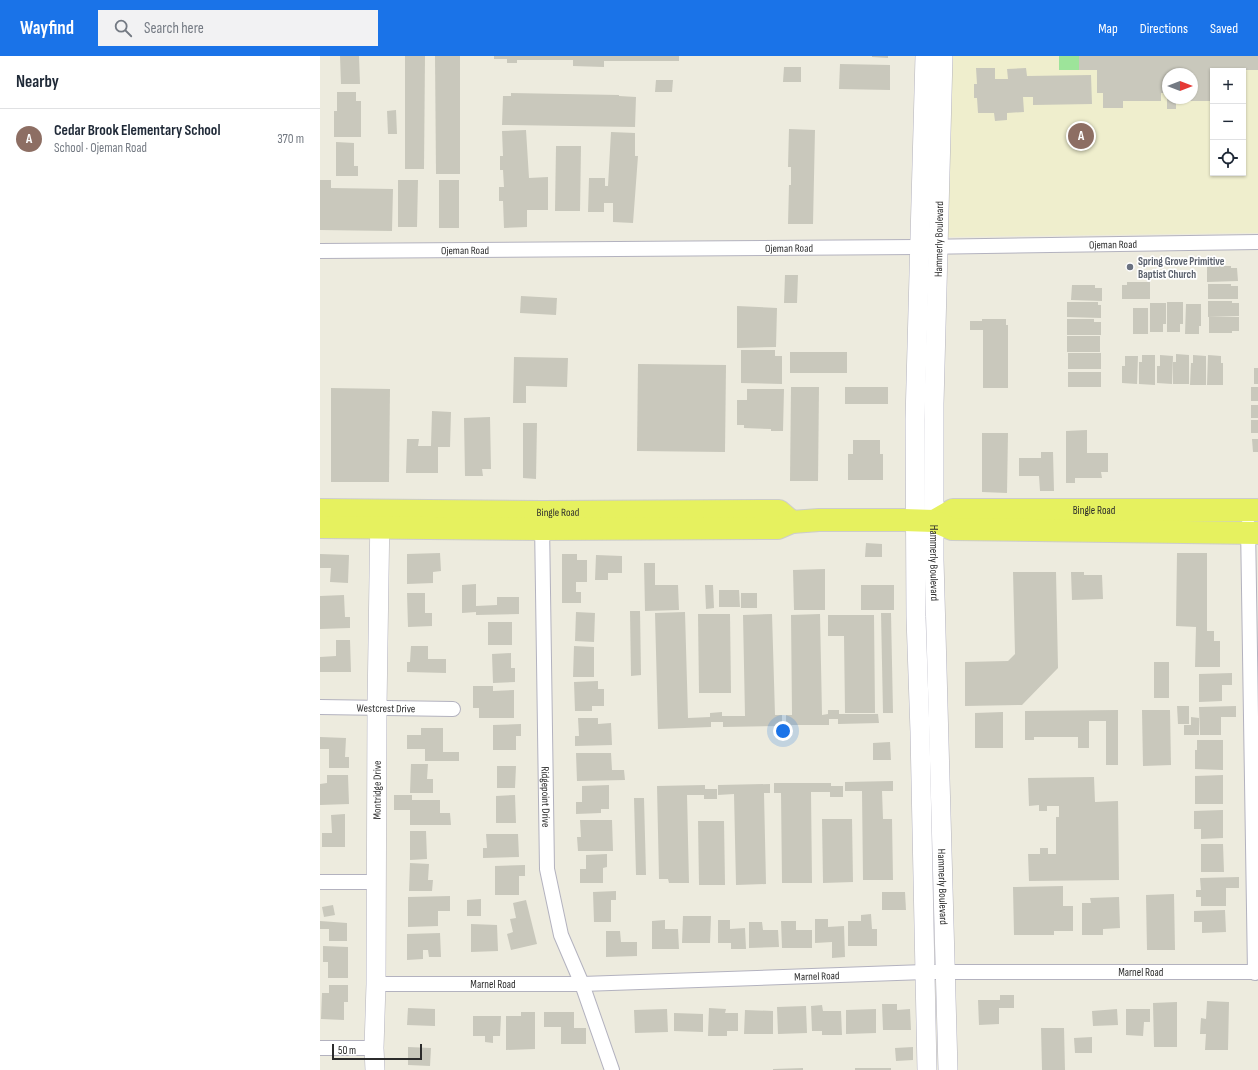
<!DOCTYPE html>
<html lang="en">
<head>
<meta charset="utf-8">
<style>
  :root { --surface:#fff; --page:#f2f2f3; --text:#1f2937; --muted:#747a83; --line:#e0e1e3; --accent:#1a73e8 }
  body { margin:0; font-family:"Sofia Sans Condensed",sans-serif; background:var(--page); color:var(--text) }
  .controls { position:absolute; right:12px; top:12px; display:grid; overflow:hidden; border-radius:0px; box-shadow:0 1px 3px #0004 }
  .controls button { width:36px; height:36px; display:grid; place-items:center; padding:0; border:0; border-bottom:1px solid var(--line); background:var(--surface); color:var(--text); font:20px sans-serif }
  .compass { position:absolute; left:842px; top:12px; width:36px; height:36px; border-radius:50%; background:var(--surface); box-shadow:0 1px 3px #0004; rotate:90deg }
  .scale { position:absolute; left:12px; bottom:10px; width:90px; box-sizing:border-box; padding-left:4px; border:2px solid #2c2c2c; border-top:0; font-size:11px; line-height:14px; white-space:nowrap; color:#2c2c2c; -webkit-text-stroke:3px #fff; paint-order:stroke }
  .you { position:absolute; left:463px; top:675px; width:14px; height:14px; margin:-10px; border:3px solid #fff; border-radius:50%; background:#1a73e8; box-shadow:0 0 0 6px #1a73e833 }
  .badge { display:grid; place-items:center; width:26px; height:26px; border-radius:50%; background:var(--accent); color:#fff; font-size:13px; font-weight:700 }
  .pin { position:absolute; translate:-50% -50%; border:2px solid #fff; box-shadow:0 1px 4px #0006 }
  .list { margin:0; padding:0; list-style:none }
  h2 { display:flex; justify-content:space-between; align-items:center; height:52px; margin:0; padding:0 16px; font-size:17px }
  h2 small { font-size:13px; font-weight:400; color:var(--muted) }
  .list li { display:grid; grid-template-columns:26px 1fr auto; gap:12px; align-items:center; box-sizing:border-box; height:60px; padding:0 16px; border-top:1px solid var(--line) }
  .list b { display:block; font-size:15px; white-space:nowrap }
  .list p { margin:0; font-size:13px; white-space:nowrap; color:var(--muted) }
  .list em { font-size:13px; font-style:normal; color:var(--muted) }
  .icon { flex:none; width:22px; height:22px; fill:none; stroke:currentColor; stroke-width:2; stroke-linecap:round; stroke-linejoin:round }
  .map { position:relative; flex:none; width:938px; height:1014px; overflow:hidden }
  header { display:flex; align-items:center; gap:24px; box-sizing:border-box; height:56px; padding:0 20px; background:var(--accent); color:#fff }
  header strong { font-size:19px }
  nav { display:flex; gap:22px; margin-inline-start:auto; font-size:14px }
  .search { width:280px; height:36px; background:var(--page); display:flex; align-items:center; gap:10px; box-sizing:border-box; padding:0 14px; border-radius:0px; color:var(--muted); font-size:15px }
  main { display:flex }
  aside { flex:1; background:var(--surface) }
  .map>svg:first-child { display:block }
  .education { fill:#efeecd; fill-rule:evenodd }
  .green { fill:#9de49a }
  .building { fill:#c9c8bc }
  .lines { fill:none; stroke-linecap:round; stroke-linejoin:round }
  .street-casing { stroke:#b3b2bf; stroke-width:16 }
  .secondary-casing { stroke:#b3b2bf; stroke-width:20 }
  .primary-casing { stroke:#ccc; stroke-width:24 }
  .street { stroke:#fff; stroke-width:14 }
  .secondary { stroke:#fff; stroke-width:19 }
  .primary { stroke:#e6f15f; stroke-width:22 }
  .worship-dot { fill:#6b7280; stroke:#fff; stroke-width:1.5 }
  .labels { text-anchor:middle; dominant-baseline:central; stroke-width:3.5; stroke-linejoin:round; paint-order:stroke }
  .street-label { font-size:11px; fill:#2c2c2c; stroke:#fff }
  .worship-label { font-size:11px; font-weight:bold; fill:#5b616d; stroke:#fff; text-anchor:start }
</style>
</head>
<body>
<header>
<strong>Wayfind</strong>
<div class="search"><svg class="icon" aria-label="search" viewBox="0 0 24 24"><circle cx="10" cy="10" r="6"/><path d="M15 15l6 6"/></svg>Search here</div>
<nav><a>Map</a><a>Directions</a><a>Saved</a></nav>
</header>
<main>
<aside>
<h2>Nearby<small></small></h2>
<ul class="list">
<li><span class="badge" style="background:#8d6e63">A</span><div><b>Cedar Brook Elementary School</b><p>School · Ojeman Road</p></div><em>370 m</em></li>
</ul>
</aside>
<div class="map">
<svg width="938" height="1014" viewBox="0 0 938 1014">
  <rect width="100%" height="100%" fill="#edebde"/>
  <path class="education" d="M631,0H938V177L627,181ZM893,15H923V117H893ZM848,18H872V42H848Z"/>
  <rect class="green" x="739" y="0" width="20" height="14"/>
  <g class="building">
    <path d="M20,0H39L40,28H21Z"/>
    <path d="M85,0H105L104,113H85Z"/>
    <path d="M115,0H140V118H116Z"/>
    <path d="M174,0H359V5H284V11L253,10V4H197V7H187V3H174Z"/>
    <path d="M552,0H568V2L552,1Z"/>
    <path d="M759,0H938V14H926V37H923V15H893V45H861V42H872V18H848V42H856V53H847V37H841V45H803V52H783V37H777V14H759Z"/>
    <path d="M520,8L570,9V34L519,33Z"/>
    <path d="M464,11H481V26H463Z"/>
    <path d="M656,12H675V23H688L687,13L706,12L707,20L771,19L772,48L713,49V41H703L704,56L687,57V64L675,65L674,57H658L657,42H654V28H657Z"/>
    <path d="M336,24H353L352,36H335Z"/>
    <path d="M17,36H36V45H41V81H14V55H17Z"/>
    <path d="M191,37L299,39V40L316,41L315,71L182,69L183,40H191Z"/>
    <path d="M76,54L77,78H68L67,55Z"/>
    <path d="M469,73L495,74L493,168H468L469,129H471V111H468Z"/>
    <path d="M206,74L209,122L228,121V154H207V171L184,172L183,145H179V131H184L183,114H180V100H183L182,75Z"/>
    <path d="M291,76L315,77V100H318L313,167L293,166V147H284V156H268L269,122H285V130H288Z"/>
    <path d="M16,86L34,87V110H38V120H16Z"/>
    <path d="M236,90H261L260,155H235Z"/>
    <path d="M0,124H11V132L73,133L72,175L0,174Z"/>
    <path d="M78,124H98L97,171H78Z"/>
    <rect x="119" y="124" width="20" height="48"/>
    <path d="M887,210H911V212H917L918,225L887,226Z"/>
    <path d="M465,219H478L477,247H464Z"/>
    <path d="M807,226H830V243H802V229H807Z"/>
    <path d="M888,228H911V230H918V243H888Z"/>
    <path d="M752,229H775V232H782V245L751,244Z"/>
    <path d="M201,240L237,242L236,259L200,257Z"/>
    <path d="M888,245H912V247H919V260L888,261Z"/>
    <path d="M747,246H778V249H781V262L747,261Z"/>
    <path d="M847,246H863V268H860V276H847Z"/>
    <path d="M830,247H846V268H843V276H830Z"/>
    <path d="M866,248H881V270H879V278H865Z"/>
    <path d="M417,250L457,252L456,291L417,292Z"/>
    <rect x="813" y="252" width="15" height="26"/>
    <path d="M889,261H919V275H912V277H889Z"/>
    <path d="M662,263H686V269H688V332H663V274H650V265H662Z"/>
    <path d="M747,263H774V266H781V279H747Z"/>
    <rect x="747" y="280" width="33" height="16"/>
    <path d="M421,294H455V300H462V328L421,327Z"/>
    <rect x="470" y="296" width="57" height="21"/>
    <rect x="748" y="297" width="33" height="16"/>
    <path d="M856,298L869,299V328H853V306H856Z"/>
    <path d="M822,299H835V329L819,328V306H822Z"/>
    <path d="M840,299L853,300L852,328L837,327V310H840Z"/>
    <path d="M873,299L886,300V329H870L871,307H873Z"/>
    <path d="M888,299L901,300V307H903V329H887Z"/>
    <path d="M805,300H818L817,328L802,327V310H805Z"/>
    <path d="M194,301L248,302L247,331L206,330V347H193Z"/>
    <path d="M318,308L406,309L405,396L317,395Z"/>
    <rect x="934" y="312" width="4" height="16"/>
    <rect x="748" y="316" width="33" height="15"/>
    <path d="M471,331H499L498,425H470Z"/>
    <rect x="525" y="331" width="43" height="17"/>
    <rect x="931" y="331" width="7" height="14"/>
    <path d="M11,332L70,333L69,426H11Z"/>
    <path d="M427,333H464L463,375H451V373L424,372V369H417V344H427Z"/>
    <rect x="931" y="349" width="7" height="13"/>
    <path d="M112,355L131,356L130,391H118V417H86L87,383H99L98,390H111Z"/>
    <path d="M170,361L171,413H162L163,420H145L144,362Z"/>
    <rect x="931" y="364" width="7" height="13"/>
    <path d="M203,367H217L216,423L203,422Z"/>
    <path d="M767,374V397H788V416H781L782,422H755V427H746V375Z"/>
    <path d="M662,377H688L687,437L662,436Z"/>
    <path d="M932,383H938V396H933Z"/>
    <path d="M533,384H560V398H563V424H528V398H533Z"/>
    <path d="M721,396H733L734,435H720L719,420H699V402H721Z"/>
    <path d="M546,487L562,488V501H545Z"/>
    <path d="M120,497L121,515L113,516V527L87,528V498Z"/>
    <path d="M857,497H887V575H894V585H900V611H875L876,571L856,570Z"/>
    <path d="M0,498L29,499L28,527L10,526L11,512H0Z"/>
    <path d="M242,498H257V504H267V526H256V536H261V547H242Z"/>
    <path d="M276,499L302,500V517H288V524H275Z"/>
    <path d="M324,507H335V529H358L359,554L325,555Z"/>
    <path d="M505,513V554H474L473,514Z"/>
    <path d="M693,516H736L738,612L702,649L645,650V606L688,605L695,598Z"/>
    <path d="M751,516H764V519H782L783,543L752,544Z"/>
    <path d="M156,528V550L177,549V541H199V558L156,559V556L142,557V529Z"/>
    <path d="M385,529H393L394,552L386,553Z"/>
    <rect x="541" y="529" width="33" height="25"/>
    <path d="M399,534H419L420,551H399Z"/>
    <path d="M87,537H105V557H112V570L88,571Z"/>
    <rect x="421" y="537" width="16" height="15"/>
    <path d="M24,539L25,561H30V572L0,573V540Z"/>
    <path d="M310,555H320L321,619L311,620Z"/>
    <path d="M256,556L275,557L274,586L255,585Z"/>
    <path d="M365,556L368,662L390,661V657L402,656V660H425L423,559L452,558L455,659H462V670L403,671V666H391V671L338,673L335,557Z"/>
    <path d="M561,557H571L573,657H563Z"/>
    <path d="M378,558H410L411,637H379Z"/>
    <path d="M500,558L502,659L508,658V654H519V658H558L559,667L518,668V663H509V669H466V659H472L471,559Z"/>
    <path d="M508,559H554L555,657H525L524,580H508Z"/>
    <rect x="168" y="566" width="24" height="23"/>
    <path d="M16,584H30L31,616H0V601L16,600Z"/>
    <path d="M91,590H108V603H126V617L87,616V606H90Z"/>
    <path d="M254,590L274,591V621H253Z"/>
    <path d="M191,597V612H195V626L173,627L172,598Z"/>
    <rect x="834" y="606" width="15" height="36"/>
    <path d="M912,617V629H902V645L879,646V618Z"/>
    <path d="M278,625V633H284V650H272V655H255L254,626Z"/>
    <path d="M153,630H173V635L194,634V662H159V652H153Z"/>
    <path d="M857,650H869V668H858Z"/>
    <path d="M916,650V661H901V679H880L879,651Z"/>
    <path d="M798,654V709H786V665H769V692H758V681H714V684H705V655Z"/>
    <path d="M822,654H850L851,709L823,710Z"/>
    <path d="M683,656V692H655V657Z"/>
    <path d="M871,661L879,662V679H864V669H871Z"/>
    <path d="M258,662H278V668L291,667L292,689L255,690V680H259Z"/>
    <path d="M201,668V680H196V694H173V669Z"/>
    <path d="M101,672H123V696H139V705H105V693H87V679H101Z"/>
    <path d="M0,681L26,682L25,701H29V712H9V693H0Z"/>
    <path d="M877,684H903V714L875,713V694H877Z"/>
    <path d="M570,686L571,704H553V687Z"/>
    <path d="M256,697H291L292,714H304L305,724L257,725Z"/>
    <path d="M91,708H108L107,723H113V737H90Z"/>
    <path d="M177,710H196L195,732H177Z"/>
    <path d="M7,719H28L29,748L0,749V728L7,727Z"/>
    <path d="M903,719V748H875V720Z"/>
    <path d="M774,721L775,746L798,745L799,824L709,825L708,798H720V792H728V798H736V761H739V750H727V755H719V749L709,750L708,722Z"/>
    <path d="M573,725V735H562L563,763H572L573,824H543L542,735H525V726Z"/>
    <path d="M454,727H511V730H523V741H510V736H491L492,827H462L461,737H454Z"/>
    <path d="M450,728V737H444L446,828L416,829L414,738L398,739V729Z"/>
    <path d="M289,729V753H281V757L256,758V746H262V730Z"/>
    <path d="M385,729V733H397V743H384V739H367L369,827H349L348,823H339L337,730Z"/>
    <path d="M74,739H92V744H120V757H130L131,769H90V754H74Z"/>
    <path d="M195,739L196,767H176V740Z"/>
    <path d="M314,742H324L326,819H316Z"/>
    <path d="M903,754V782L881,783V773H874V755Z"/>
    <path d="M25,758V791H2V777H12L11,759Z"/>
    <path d="M502,763H532L533,826L503,827Z"/>
    <path d="M260,764H292L293,795H258L257,781H261Z"/>
    <path d="M378,765H404L405,829H379Z"/>
    <path d="M90,775H106L107,803L90,804Z"/>
    <path d="M166,778H198L199,801L163,802V792H167Z"/>
    <path d="M881,788H903L904,816H881Z"/>
    <path d="M287,798V811L283,812V827H260V813H266V799Z"/>
    <path d="M90,807L109,808L108,824H113L112,835H89Z"/>
    <path d="M205,809V820H199V839H175V810Z"/>
    <path d="M919,821V832H906V850H881V841H876V834H881L880,822Z"/>
    <path d="M743,830V850H753V875H734V879H694L693,831Z"/>
    <path d="M296,835V844H291V866H274L273,836Z"/>
    <path d="M562,836H585L586,854H562Z"/>
    <path d="M854,838L855,894H827L826,839Z"/>
    <path d="M130,840V855H118V870L88,871V841Z"/>
    <path d="M799,841L800,872L783,873V879H762V847H771L770,842Z"/>
    <path d="M161,843V860H147V844Z"/>
    <path d="M206,844L217,888L191,894L187,878L193,876L190,863L196,862L193,847Z"/>
    <path d="M13,849L15,859L4,861L2,851Z"/>
    <path d="M905,854L906,876L882,877V866H874V855Z"/>
    <path d="M551,858L552,873H557V890H528V865H541V859Z"/>
    <path d="M363,860H391L390,887H362Z"/>
    <path d="M495,863H508V871L524,870L525,901L512,902V886L495,887Z"/>
    <path d="M345,864V873H358L359,893H332V865Z"/>
    <path d="M398,864H410V873L425,872L426,893H411V887H398Z"/>
    <path d="M0,865L27,867V885H9V873H0Z"/>
    <path d="M461,865H476V874H492V892H462Z"/>
    <path d="M429,866H442L443,874H458L459,891L429,892Z"/>
    <path d="M151,868L177,869L178,895L151,896Z"/>
    <path d="M286,875H300L301,886H317V900L286,901Z"/>
    <path d="M120,877L121,901H109L108,894H103V903L87,904V878Z"/>
    <path d="M3,890L28,891V922H8V906H3Z"/>
    <path d="M9,929H28V946H24V964L1,963L2,937H9Z"/>
    <path d="M680,939H694V952H679V968L659,969L658,944H680Z"/>
    <path d="M887,945L909,946L908,994H885L886,978H880L881,962L886,963Z"/>
    <path d="M857,946V991H834L833,947Z"/>
    <path d="M562,948H577V954L590,953L591,974H563Z"/>
    <path d="M502,949L503,955H521L522,979H502V975H492L491,950Z"/>
    <path d="M486,950L487,977L458,978L457,951Z"/>
    <path d="M88,952L115,953V970L87,969Z"/>
    <path d="M389,952L406,953L405,957H418V975H407V980H388Z"/>
    <path d="M347,953L348,976L315,977L314,954Z"/>
    <path d="M556,953V977L526,978V954Z"/>
    <path d="M797,953L798,969L773,970L772,955Z"/>
    <path d="M806,953H830V966H824L823,980L806,979Z"/>
    <path d="M425,954L453,955V978H424Z"/>
    <path d="M201,956H215V993L186,994V960H201Z"/>
    <path d="M224,956H254V972H266V988H241V971H224Z"/>
    <path d="M354,957L383,958V976L354,975Z"/>
    <path d="M153,960H181L180,980H173V987L165,986V980H153Z"/>
    <path d="M721,972H744L745,1014H722Z"/>
    <path d="M772,981V997H755L754,982Z"/>
    <path d="M88,991L111,992L110,1010L88,1009Z"/>
    <path d="M593,991V1004L576,1005L575,992Z"/>
    <path d="M483,1012V1014H453V1013Z"/>
    <rect x="535" y="1012" width="36" height="2"/>
  </g>
  <g class="lines">
    <g class="street-casing">
      <g id="street">
        <path id="s1" d="M0,195L599,191L938,186"/>
        <path id="s2" d="M222,466L227,813L241,879L262,928L292,1014"/>
        <path d="M928,469L935,917"/>
        <path id="s3" d="M0,651L133,653"/>
        <path d="M0,826H57"/>
        <path id="s4" d="M56,928H262L605,916H938"/>
        <path d="M0,992H54"/>
      </g>
    </g>
    <g class="secondary-casing">
      <g id="secondary">
        <path d="M605,0L595,364L596,561L600,676L607,1014"/>
        <path id="s5" d="M623,0L614,348V504L628,1014"/>
        <path id="s6" d="M55,1014L54,992L56,928L57,651L60,456"/>
      </g>
    </g>
    <g class="primary-casing">
      <g id="primary">
        <path id="s7" d="M0,454L222,456L459,455L472,466"/>
        <path id="s8" d="M614,465L633,454H938"/>
        <path d="M0,471L222,473L458,472L472,466L499,464H583L614,465L632,473L938,477"/>
      </g>
    </g>
    <use href="#street" class="street"/>
    <use href="#secondary" class="secondary"/>
    <use href="#primary" class="primary"/>
  </g>
  <circle class="worship-dot" cx="810" cy="211" r="4"/>
  <g class="labels">
    <g class="street-label">
      <text transform="translate(619 183) rotate(-89)">Hammerly Boulevard</text>
      <text stroke="none"><textPath href="#s1" startOffset="793">Ojeman Road</textPath></text>
      <text stroke="none"><textPath href="#s1" startOffset="469">Ojeman Road</textPath></text>
      <text stroke="none"><textPath href="#s1" startOffset="145">Ojeman Road</textPath></text>
      <text stroke="none"><textPath href="#s8" startOffset="163">Bingle Road</textPath></text>
      <text stroke="none"><textPath href="#s7" startOffset="238">Bingle Road</textPath></text>
      <text stroke="none"><textPath href="#s5" startOffset="507">Hammerly Boulevard</textPath></text>
      <text stroke="none"><textPath href="#s3" startOffset="66">Westcrest Drive</textPath></text>
      <text stroke="none"><textPath href="#s6" startOffset="280">Montridge Drive</textPath></text>
      <text stroke="none"><textPath href="#s2" startOffset="275">Ridgepoint Drive</textPath></text>
      <text stroke="none"><textPath href="#s5" startOffset="831">Hammerly Boulevard</textPath></text>
      <text stroke="none"><textPath href="#s4" startOffset="765">Marnel Road</textPath></text>
      <text stroke="none"><textPath href="#s4" startOffset="441">Marnel Road</textPath></text>
      <text stroke="none"><textPath href="#s4" startOffset="117">Marnel Road</textPath></text>
    </g>
    <g class="worship-label">
      <text x="818" y="205">Spring Grove Primitive<tspan x="818" dy="13">Baptist Church</tspan></text>
    </g>
  </g>
</svg>
<div class="controls">
<button>+</button>
<button>−</button>
<button><svg class="icon" aria-label="locate" viewBox="0 0 24 24"><circle cx="12" cy="12" r="6"/><path d="M12 2v4M12 18v4M2 12h4M18 12h4"/></svg></button>
</div>
<svg class="compass" viewBox="-18 -18 36 36"><path d="M0-13l5 13h-10z" fill="#e53935"/><path d="M0 13l5-13h-10z" fill="#747a83"/></svg>
<div class="scale">50 m</div>
<div class="you"></div>
<div class="pin badge" style="left:761px;top:80px;background:#8d6e63">A</div>
</div>
</main>
</body>
</html>
